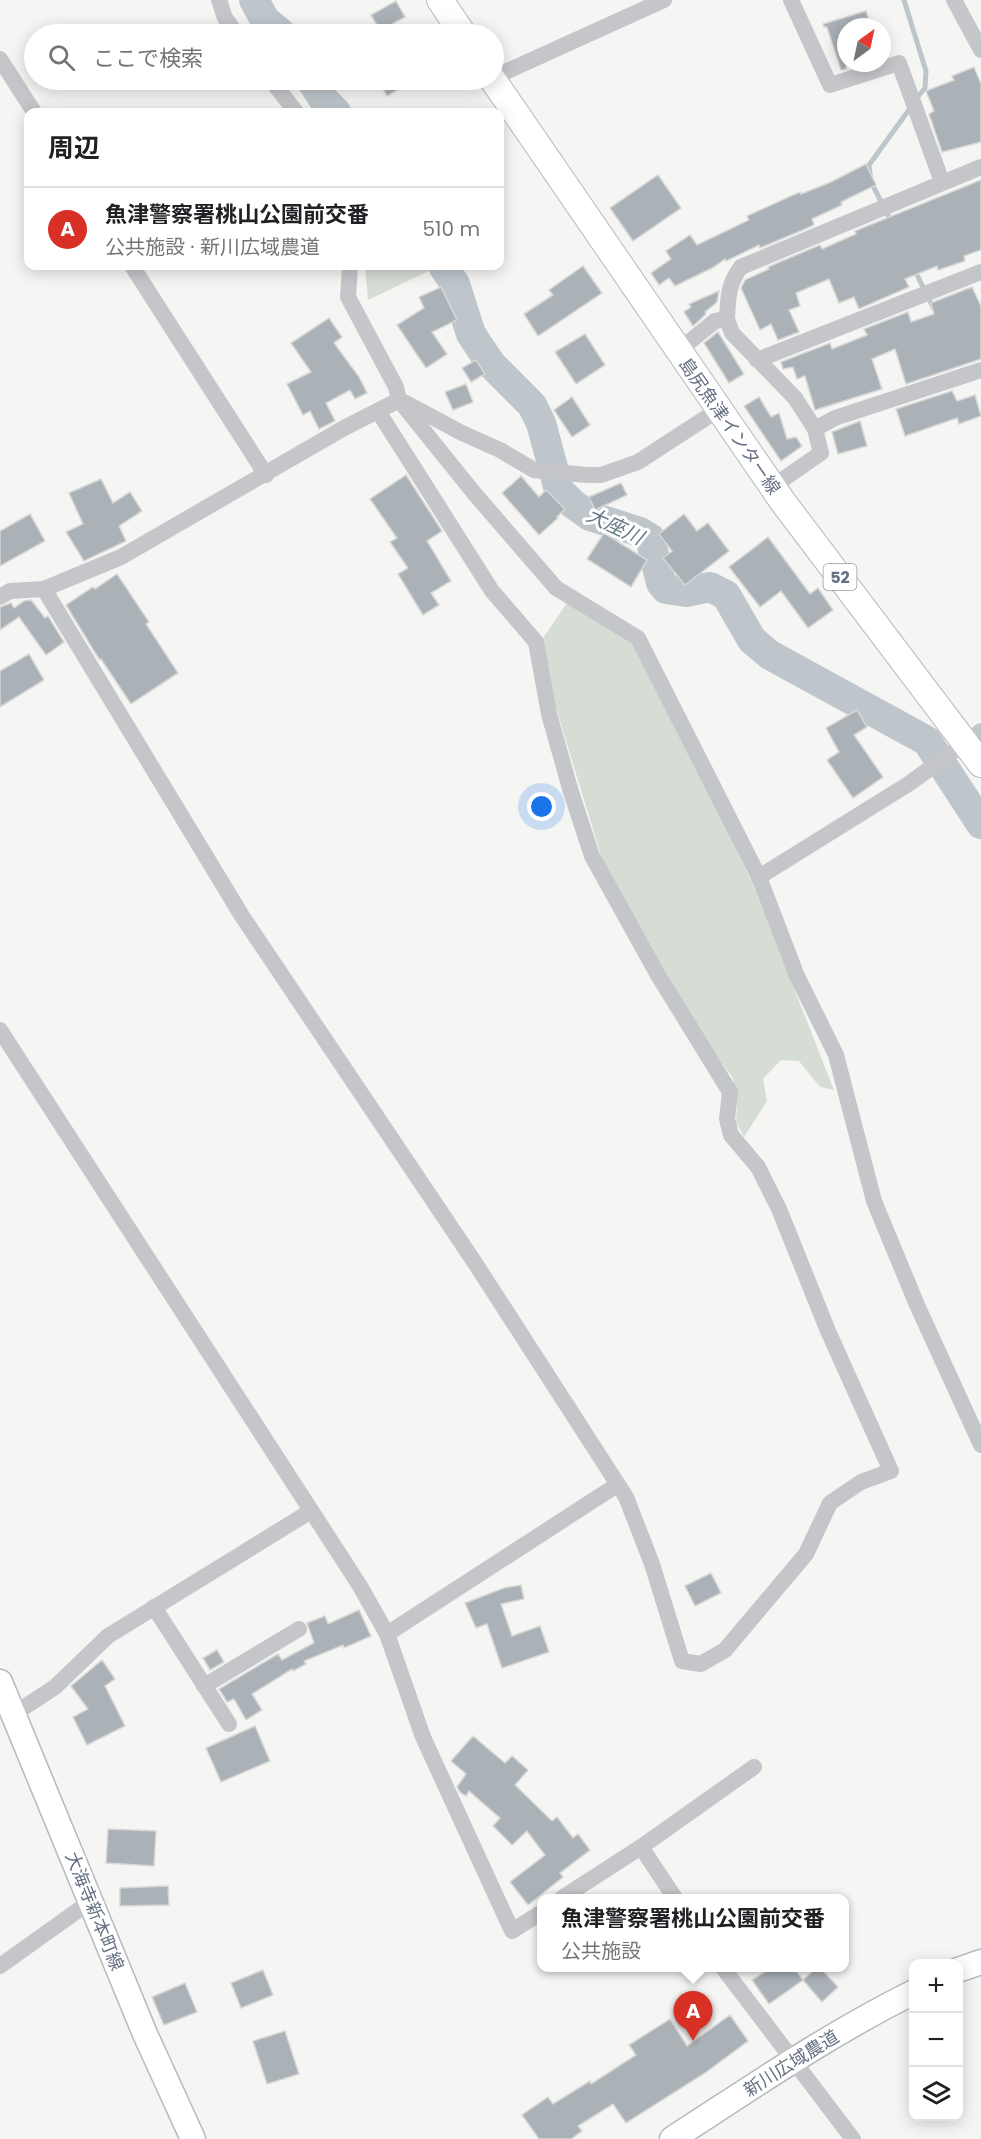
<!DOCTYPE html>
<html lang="ja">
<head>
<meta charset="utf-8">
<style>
  :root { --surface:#fff; --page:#f6f6f6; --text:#202124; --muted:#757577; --line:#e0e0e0; --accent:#d93025 }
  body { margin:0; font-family:Poppins,"Noto Sans JP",sans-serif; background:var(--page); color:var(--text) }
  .controls { position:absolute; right:18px; bottom:18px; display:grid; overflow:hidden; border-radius:12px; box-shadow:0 3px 15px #0003 }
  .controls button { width:54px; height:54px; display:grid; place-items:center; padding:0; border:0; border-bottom:2px solid var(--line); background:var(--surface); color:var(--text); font:30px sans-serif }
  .compass { position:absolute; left:837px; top:18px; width:54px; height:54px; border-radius:50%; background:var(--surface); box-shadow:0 3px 15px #0003; rotate:33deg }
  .you { position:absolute; left:542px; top:807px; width:21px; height:21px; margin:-15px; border:4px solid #fff; border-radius:50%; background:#1a73e8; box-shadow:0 0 0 9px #1a73e833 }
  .badge { display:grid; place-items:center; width:39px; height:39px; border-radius:50%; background:var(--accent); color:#fff; font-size:20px; font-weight:700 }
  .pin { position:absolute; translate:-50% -50px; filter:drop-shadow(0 2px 3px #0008) }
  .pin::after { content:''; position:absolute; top:32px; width:21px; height:18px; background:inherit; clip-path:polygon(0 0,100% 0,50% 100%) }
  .popup { position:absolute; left:537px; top:1894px; width:312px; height:78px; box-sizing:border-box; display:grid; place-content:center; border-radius:12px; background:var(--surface); filter:drop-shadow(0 2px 4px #0005); font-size:20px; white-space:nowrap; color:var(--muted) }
  .popup b { font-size:22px; color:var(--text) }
  .popup::after { content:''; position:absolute; left:50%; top:100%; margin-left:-12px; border:12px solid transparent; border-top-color:var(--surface) }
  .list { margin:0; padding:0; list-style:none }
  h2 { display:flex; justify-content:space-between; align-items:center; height:78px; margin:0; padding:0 24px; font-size:26px }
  h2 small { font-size:20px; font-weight:400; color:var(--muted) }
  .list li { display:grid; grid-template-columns:39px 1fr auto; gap:18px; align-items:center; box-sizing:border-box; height:84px; padding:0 24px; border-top:2px solid var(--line) }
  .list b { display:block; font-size:22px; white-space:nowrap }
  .list p { margin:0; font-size:20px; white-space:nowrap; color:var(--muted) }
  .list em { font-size:20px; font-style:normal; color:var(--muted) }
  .icon { flex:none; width:33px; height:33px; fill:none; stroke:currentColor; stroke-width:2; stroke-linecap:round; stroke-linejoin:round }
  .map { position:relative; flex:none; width:981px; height:2139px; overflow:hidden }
  .search { position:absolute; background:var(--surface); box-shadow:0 3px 15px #0003; left:24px; top:24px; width:480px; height:66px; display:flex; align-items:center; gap:15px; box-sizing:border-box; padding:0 21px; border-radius:33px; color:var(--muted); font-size:22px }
  .panel { position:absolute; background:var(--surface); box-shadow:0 3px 15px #0003; left:24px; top:108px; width:480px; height:162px; border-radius:12px }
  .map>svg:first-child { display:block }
  .green { fill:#d6ddd4 }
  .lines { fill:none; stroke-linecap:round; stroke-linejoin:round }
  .stream { stroke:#bec6cc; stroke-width:5 }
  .river { stroke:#bec6cc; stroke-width:30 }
  .building { fill:#aab1b7; stroke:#d7d7d5; stroke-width:1.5 }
  .secondary-casing { stroke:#b6b9be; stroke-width:27 }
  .primary-casing { stroke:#b7b9be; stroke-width:28 }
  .street { stroke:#c4c6ca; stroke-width:16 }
  .secondary { stroke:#fff; stroke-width:24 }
  .primary { stroke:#fff; stroke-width:26 }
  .labels { text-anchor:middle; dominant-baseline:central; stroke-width:6; stroke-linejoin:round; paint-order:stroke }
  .shield { fill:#fff; stroke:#949ca8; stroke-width:1.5 }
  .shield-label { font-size:16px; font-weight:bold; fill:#667183 }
  .street-label { font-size:18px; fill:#667183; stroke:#fff }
  .water-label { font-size:20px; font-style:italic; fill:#677986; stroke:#fff }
</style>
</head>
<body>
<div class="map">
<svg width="981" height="2139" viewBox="0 0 981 2139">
  <rect width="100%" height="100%" fill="#f5f6f3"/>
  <g class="green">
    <path d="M365,266H428L431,270L368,300Z"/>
    <path d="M567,603L636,644L752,882L834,1090L820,1087L799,1061L781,1060L763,1079L767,1101L744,1137L736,1122L737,1105L733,1078L704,1039L603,862L549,685L543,638Z"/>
  </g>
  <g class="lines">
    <g class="stream">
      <path d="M904,0L926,71L925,88L916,99"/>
      <path d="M892,223L871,182L869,165L911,107"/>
      <path d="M914,269L934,309"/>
    </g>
    <g class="river">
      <path d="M254,0L265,20L282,34"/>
      <path d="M311,80L324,100L336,112"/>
      <path d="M443,266L455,284L471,334L491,364L532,405L541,423L559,490L573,504L590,516L640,532L650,538L661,583L666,589L686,592L710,587L726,595L752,640L770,655L927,741L981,824"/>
    </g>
  </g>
  <g class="building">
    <path d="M396,1L405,17L392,24L398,34H382L371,15Z"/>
    <path d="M866,11L871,27H846V69L841,70L827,27H824L823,24Z"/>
    <path d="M974,67L981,84V142L942,152L929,114L934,111L926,91L954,80L952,76Z"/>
    <path d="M378,80H415L387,96Z"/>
    <path d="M866,164L876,185L841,202L842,205L812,219L814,224L812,226L760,248L759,245L726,261L725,259L712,268L675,286L669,278L659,285L651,273L671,259L666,251L690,235L697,245L749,220L747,216L800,192L801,194L831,182Z"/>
    <path d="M658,175L681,208L633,241L610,208Z"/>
    <path d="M981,180V250L964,256L965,261L938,270L937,266L905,279L909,287L859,309L854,297L839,303L829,279L796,293L800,306L789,310L799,332L778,340L771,324L760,330L741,288L745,280L769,269L768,267L820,245L822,249L856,234L855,231Z"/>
    <path d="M583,266L602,293L538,336L524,314L553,295L549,290Z"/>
    <path d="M441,287L457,320L432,332L447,354L426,368L397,325L424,308L419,297Z"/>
    <path d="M972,287L981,306V359L906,384L895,349L872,359L882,389L815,410L805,376L797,379L793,367L783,369L781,362L830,343L832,349L867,335L864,329L908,312L911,322L934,314L931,303Z"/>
    <path d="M719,291L717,302L705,312L706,314L693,326L684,312L691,307L689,304Z"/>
    <path d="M329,318L342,337L334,343L359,377L367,393L355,399L350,390L326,403L335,421L319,429L310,411L303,415L287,384L311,372L291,343Z"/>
    <path d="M718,332L744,374L729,383L704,343Z"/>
    <path d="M585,334L605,365L576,384L555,352Z"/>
    <path d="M476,360L485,374L471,382L462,368Z"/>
    <path d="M466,384L473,402L453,410L445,392Z"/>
    <path d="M952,391L957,401L975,395L981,416L959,424L957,418L905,436L896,409Z"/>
    <path d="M572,397L590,425L572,437L554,410Z"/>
    <path d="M759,397L771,417L779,413L787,439L796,437L802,446L781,461L744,406Z"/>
    <path d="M860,421L867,446L838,454L832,432Z"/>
    <path d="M406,475L442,531L427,541L451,581L431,593L439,605L423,615L398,574L408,568L390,542L397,538L370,499Z"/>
    <path d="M521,476L539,497L546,490L565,509L557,517L558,518L539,535L502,493Z"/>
    <path d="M101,479L113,503L130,492L142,511L119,526L126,541L84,561L66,532L83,524L69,493Z"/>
    <path d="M621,483L627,495L595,510L589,497Z"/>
    <path d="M30,514L45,541L0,566V531Z"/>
    <path d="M684,514L697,531L708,523L729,551L685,585L663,558L672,551L659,534Z"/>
    <path d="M604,533L647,560L631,587L587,559Z"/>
    <path d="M768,537L810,594L818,588L833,610L808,628L781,591L760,607L729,567Z"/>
    <path d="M117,574L149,622L146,624L178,673L131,704L101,659L100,660L94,651L66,605L93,587L95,589Z"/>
    <path d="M31,600L45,618L48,616L64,642L46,655L19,617L0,630V607L11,603L14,608L24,601Z"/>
    <path d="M29,654L44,680L0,707V671Z"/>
    <path d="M857,710L867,727L854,735L883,777L853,798L827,760L839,752L826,728Z"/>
    <path d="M711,1573L721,1593L695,1606L685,1586Z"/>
    <path d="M521,1585L524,1599L501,1604L512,1636L540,1626L549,1652L502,1668L487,1624L476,1628L465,1603L504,1588Z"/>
    <path d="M359,1610L371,1636L344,1648L343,1645L304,1661L306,1664L293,1671L292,1669L252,1694L262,1710L246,1720L234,1699L227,1702L219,1689L278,1654L282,1660L314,1643L307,1623L325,1616L328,1624Z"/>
    <path d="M217,1650L224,1662L210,1670L203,1658Z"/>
    <path d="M102,1660L115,1679L105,1686L125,1726L87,1745L73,1717L88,1709L71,1686Z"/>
    <path d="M255,1726L270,1761L221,1782L206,1748Z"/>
    <path d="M473,1736L505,1763L512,1756L528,1770L515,1785L552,1821L557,1817L573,1838L578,1834L590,1850L560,1873L563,1877L528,1905L510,1882L545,1855L527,1831L512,1845L493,1826L500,1818L469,1791L466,1796L460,1792L457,1787L466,1774L451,1761Z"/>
    <path d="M108,1829L156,1831L154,1866L106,1863Z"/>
    <path d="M168,1886L169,1905L120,1906V1888Z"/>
    <path d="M771,1968H794L803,1980L769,2004L752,1980Z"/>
    <path d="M816,1968H820L838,1987L822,2002L803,1980Z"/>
    <path d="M263,1970L273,1995L241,2008L231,1983Z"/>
    <path d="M185,1983L197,2012L164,2025L152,1997Z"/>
    <path d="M730,2015L748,2041L705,2073L626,2123L613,2104L578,2126L582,2131L571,2139H539L522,2115L548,2097L553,2104L590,2081L591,2084L636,2055L629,2045L670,2019L687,2046Z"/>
    <path d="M285,2031L299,2074L267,2084L253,2041Z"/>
  </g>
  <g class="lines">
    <g class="secondary-casing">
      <g id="secondary">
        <path d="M0,1682L145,2034L193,2139"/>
        <path d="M958,1970L981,1962"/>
        <path d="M672,2139C751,2088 829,2034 914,1992"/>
      </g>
    </g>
    <g class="primary-casing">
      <g id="primary">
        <path d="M440,0L463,34"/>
        <path d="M493,80L783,502L981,764"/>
      </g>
    </g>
    <g class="street">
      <path d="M219,0L225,18L237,34"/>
      <path d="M791,0L830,85L899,63L942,182"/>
      <path d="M954,0L981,50"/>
      <path d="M0,59L34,112"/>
      <path d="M494,77L664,0"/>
      <path d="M271,80L296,112"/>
      <path d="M132,266L266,475"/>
      <path d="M350,266L348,297L396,387L399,400L474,493L556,588L638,638L759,877L910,783L981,731"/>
      <path d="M727,319L732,333L795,398L815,429L835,418L981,370"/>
      <path d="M678,351L715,321L727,319C728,298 728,284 741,267L981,167"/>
      <path d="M757,360L981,272"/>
      <path d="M406,403L462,433L500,450L534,470L587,475H601L638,462L718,410"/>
      <path d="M772,487L821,453L815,429"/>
      <path d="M44,589L242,916L477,1266L626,1497L652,1564L682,1661L701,1664L725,1650L806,1554L830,1503L861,1482L891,1471L828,1331L779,1209L758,1167L731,1135L727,1119L730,1092L658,975L592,856L571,792L549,714L536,642L492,591L378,411"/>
      <path d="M0,597L10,591L44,589L121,557L344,428L399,400"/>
      <path d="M759,877L797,976L836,1055L874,1201L917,1305L981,1445"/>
      <path d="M0,1030L360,1586L387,1634L423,1737L512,1931L542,1912"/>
      <path d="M154,1607L229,1724"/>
      <path d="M387,1634L617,1485"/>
      <path d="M204,1686L299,1629"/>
      <path d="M14,1714L55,1687L108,1636L311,1511"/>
      <path d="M641,1847L754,1767"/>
      <path d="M562,1898L641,1847L675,1898"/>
      <path d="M0,1966L91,1901"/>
      <path d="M723,1968L853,2139"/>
    </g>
    <use href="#secondary" class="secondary"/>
    <use href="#primary" class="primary"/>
  </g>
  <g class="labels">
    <rect class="shield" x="823.5" y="564" width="33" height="26" rx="4.5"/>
    <g class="shield-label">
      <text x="840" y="577">52</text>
    </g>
    <g class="street-label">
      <text transform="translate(730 426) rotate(55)">島尻魚津インター線</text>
      <text transform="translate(95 1911) rotate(68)">大海寺新本町線</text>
      <text transform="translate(791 2063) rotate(-32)">新川広域農道</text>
    </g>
    <g class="water-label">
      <text transform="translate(615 526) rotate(25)">大座川</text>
    </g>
  </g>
</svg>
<div class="controls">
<button>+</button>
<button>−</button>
<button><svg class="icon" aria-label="layers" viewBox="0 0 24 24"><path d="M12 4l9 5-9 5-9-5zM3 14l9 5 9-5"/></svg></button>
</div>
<svg class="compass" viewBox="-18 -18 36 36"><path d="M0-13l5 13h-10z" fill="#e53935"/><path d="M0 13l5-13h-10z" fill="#757577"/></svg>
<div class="you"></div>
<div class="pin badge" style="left:693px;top:2041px">A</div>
<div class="popup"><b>魚津警察署桃山公園前交番</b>公共施設</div>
<div class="search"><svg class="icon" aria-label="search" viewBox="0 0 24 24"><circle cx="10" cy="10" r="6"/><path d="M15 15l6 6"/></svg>ここで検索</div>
<section class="panel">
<h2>周辺<small></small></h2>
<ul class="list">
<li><span class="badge">A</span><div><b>魚津警察署桃山公園前交番</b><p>公共施設 · 新川広域農道</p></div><em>510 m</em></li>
</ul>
</section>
</div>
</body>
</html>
